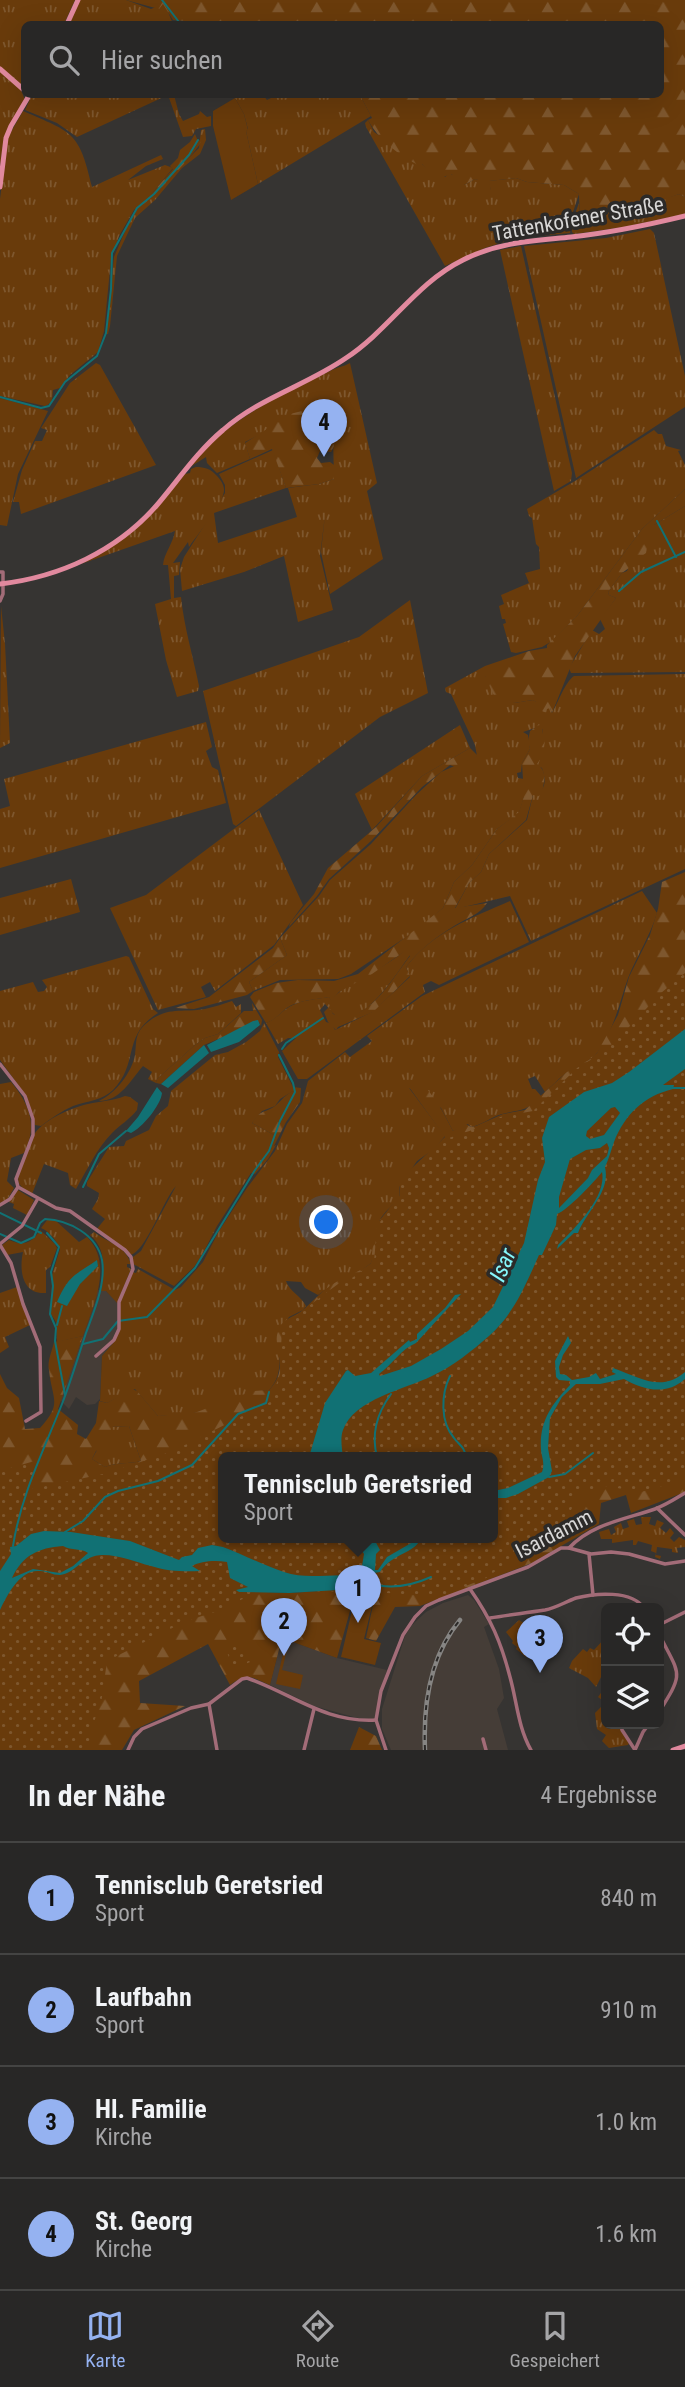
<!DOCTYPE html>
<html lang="de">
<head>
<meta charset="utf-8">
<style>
  :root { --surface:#282726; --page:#302f2e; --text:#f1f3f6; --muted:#a5a5a7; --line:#444443; --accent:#95b2f1 }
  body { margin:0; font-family:"Roboto Condensed",sans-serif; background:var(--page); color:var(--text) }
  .controls { position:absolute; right:21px; bottom:21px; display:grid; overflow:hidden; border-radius:10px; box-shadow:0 7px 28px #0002 }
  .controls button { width:63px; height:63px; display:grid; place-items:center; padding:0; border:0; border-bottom:2px solid var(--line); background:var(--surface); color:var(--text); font:35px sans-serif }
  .you { position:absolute; left:327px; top:1223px; width:24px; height:24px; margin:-18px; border:5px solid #fff; border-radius:50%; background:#1a73e8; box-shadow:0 0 0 10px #1a73e833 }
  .badge { display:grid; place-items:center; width:46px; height:46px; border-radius:50%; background:var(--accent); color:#111; font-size:23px; font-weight:700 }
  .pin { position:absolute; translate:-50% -58px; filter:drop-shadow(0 2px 4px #0008) }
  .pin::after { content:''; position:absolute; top:37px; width:24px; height:21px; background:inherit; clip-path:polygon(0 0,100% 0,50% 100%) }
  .popup { position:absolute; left:218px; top:1452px; width:280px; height:91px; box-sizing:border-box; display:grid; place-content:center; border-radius:10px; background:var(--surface); filter:drop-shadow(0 2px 5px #0005); font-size:23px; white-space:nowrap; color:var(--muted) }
  .popup b { font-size:26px; color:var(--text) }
  .popup::after { content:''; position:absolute; left:50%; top:100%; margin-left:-14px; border:14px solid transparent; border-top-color:var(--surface) }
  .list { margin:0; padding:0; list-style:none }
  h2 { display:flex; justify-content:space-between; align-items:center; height:91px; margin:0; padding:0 28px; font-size:30px }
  h2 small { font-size:23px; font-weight:400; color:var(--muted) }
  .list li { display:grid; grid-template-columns:46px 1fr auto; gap:21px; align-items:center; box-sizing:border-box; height:112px; padding:0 28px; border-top:2px solid var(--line) }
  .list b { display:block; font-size:26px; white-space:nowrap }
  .list p { margin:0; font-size:23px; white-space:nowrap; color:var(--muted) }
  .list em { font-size:23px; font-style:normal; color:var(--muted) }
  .icon { flex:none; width:38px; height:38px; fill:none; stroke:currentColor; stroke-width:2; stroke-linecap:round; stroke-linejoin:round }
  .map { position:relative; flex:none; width:685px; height:1750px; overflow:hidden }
  .search { position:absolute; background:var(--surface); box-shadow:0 7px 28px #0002; left:21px; right:21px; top:21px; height:77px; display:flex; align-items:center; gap:18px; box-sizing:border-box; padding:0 24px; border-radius:10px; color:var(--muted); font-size:26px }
  .sheet { height:539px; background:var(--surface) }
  nav { display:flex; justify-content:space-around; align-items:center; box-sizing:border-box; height:98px; border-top:2px solid var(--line); background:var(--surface); font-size:19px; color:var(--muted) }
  nav a { display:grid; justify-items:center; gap:4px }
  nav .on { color:var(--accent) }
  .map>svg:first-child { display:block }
  .built { fill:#453d37 }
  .grass { fill:url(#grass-tufts) }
  .forest { fill:url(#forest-firs); fill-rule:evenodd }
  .park { fill:url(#park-dots); fill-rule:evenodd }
  .garden { fill:#693b0b }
  .water { fill:#117174; fill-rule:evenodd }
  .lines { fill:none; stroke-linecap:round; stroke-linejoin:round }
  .stream { stroke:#117174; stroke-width:2 }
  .street { stroke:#a36c78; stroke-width:3.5 }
  .secondary { stroke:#e1899e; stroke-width:5 }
  .rail-casing { stroke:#868583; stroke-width:4.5 }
  .rail { stroke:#2c2a28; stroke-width:2; stroke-dasharray:5; stroke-linecap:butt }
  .labels { text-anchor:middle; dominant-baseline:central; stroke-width:7; stroke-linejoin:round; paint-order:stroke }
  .street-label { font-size:21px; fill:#d8d7d6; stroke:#2c2a28 }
  .water-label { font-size:23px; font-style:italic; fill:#86f8fc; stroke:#2c2a28 }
</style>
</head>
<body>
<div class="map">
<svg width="685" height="1750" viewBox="0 0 685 1750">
  <defs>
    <pattern id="grass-tufts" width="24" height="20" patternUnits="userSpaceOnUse" patternTransform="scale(1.75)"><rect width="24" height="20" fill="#693b0b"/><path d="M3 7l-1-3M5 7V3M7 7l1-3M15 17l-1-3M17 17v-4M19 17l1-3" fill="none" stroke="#7e572e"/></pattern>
    <pattern id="forest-firs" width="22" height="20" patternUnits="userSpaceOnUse" patternTransform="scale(1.75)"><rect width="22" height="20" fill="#693b0b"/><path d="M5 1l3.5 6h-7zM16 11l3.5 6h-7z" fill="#7e572e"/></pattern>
    <pattern id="park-dots" width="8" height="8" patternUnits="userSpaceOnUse" patternTransform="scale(1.75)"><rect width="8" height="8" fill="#693b0b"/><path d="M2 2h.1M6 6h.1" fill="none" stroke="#7e572e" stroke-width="1.8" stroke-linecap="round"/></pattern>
  </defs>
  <rect width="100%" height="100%" fill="#363432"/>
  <g class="built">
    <path d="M97,1290L106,1291L120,1306L123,1321L115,1341L102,1356L100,1399L95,1404L87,1405L76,1397L69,1409L60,1400L96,1299Z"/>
    <path d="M468,1595L474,1600L489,1624L484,1627L499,1669L504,1698L497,1709L508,1750H391L382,1729V1709L405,1636L411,1626L426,1612L443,1603Z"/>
    <path d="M282,1638L337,1658L387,1670L380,1691L375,1719H361L314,1706L270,1685Z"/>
  </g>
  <g class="grass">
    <path d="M0,0H75L64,24H24V88L0,67Z"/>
    <path d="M79,0H126L151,9L163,4L166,7L173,24H69Z"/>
    <path d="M0,71L21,90L25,100L4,137L0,168Z"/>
    <path d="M241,94L263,95L267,100L277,95H360L371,116L258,184L246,131L248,129L244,114L235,98Z"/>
    <path d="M32,95H174L179,114L183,121L199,114L200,111L207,117L211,116V126L196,129L192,136L183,137L168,95L77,137L57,123L25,110Z"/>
    <path d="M23,111C73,133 79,131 92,187L161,155L163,159L146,166L128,180L165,165L173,168L149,197L134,210L119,236L111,259L104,331L98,352L70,375L60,388L53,390C52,396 54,403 45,406L0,396V199L8,137Z"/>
    <path d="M368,120L374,132L422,164L427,169L439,170L445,177L450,173L464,185L475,179L479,180V184L491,190L488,181L516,178L527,182L564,185L579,194L572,215L570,233L516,238L485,248L445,266L366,127L365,123Z"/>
    <path d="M205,129L206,140L200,154L182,168L155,200L135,218L117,256L110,326L108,334H106L114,257L126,229L138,208L199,148L201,130Z"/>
    <path d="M679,194L685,197V214L624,227L574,234L572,232V222L579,203L580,226Z"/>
    <path d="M650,229L654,233L685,376V407L576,478L524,246L606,238Z"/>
    <path d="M521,246L572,473L571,481L554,491L500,250Z"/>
    <path d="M96,363L100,365L156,465L21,514L19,502H13L22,470L35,441H42L47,430L41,428L70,383Z"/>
    <path d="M350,363L377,483L367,491L383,559L330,594L321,552L325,515L320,556L333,610L298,622L284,556L244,572L182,591L180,569L184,557L225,493V485L219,474L273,450L286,488L214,513L218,543L297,517L288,488L319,484L334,479L333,436L330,426L327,404L310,409L245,442L250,459L217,473L207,463L206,457L190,467C224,421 280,395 330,371C337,367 343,367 350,363Z"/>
    <path d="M0,398L48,411L18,474L7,526L0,525Z"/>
    <path d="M654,430L658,434H662L666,446L681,450L678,451L685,465V489L642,529L577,616L552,641L542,647L516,653L511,652L503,624L506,623L505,619H502L499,606L504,604L501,595L529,583L525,573L540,569L539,547L536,544L532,518L529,516L527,509L575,481Z"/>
    <path d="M196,467C204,467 211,469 216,475C220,479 224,484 224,490C224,503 197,535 189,547L188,542L173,563L180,562L179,575L174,576V598L181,597C184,627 193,656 199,686L198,691L177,697L166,660L155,604L171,599L168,565H163C164,553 173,544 175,531L81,564C131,538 149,515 185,474L190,473L191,469Z"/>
    <path d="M685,506V672L571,673L569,668L592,630L599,634L605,629L600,619L616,598L609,595L608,592L622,573L627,571L632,559L647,547L654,525Z"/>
    <path d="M410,600L428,693L380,717L236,826L233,824L203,691L359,637Z"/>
    <path d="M1,606L5,644L10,743L0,748Z"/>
    <path d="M485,666V676L514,703L533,700L547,708H550L552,713C558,703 565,682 574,676L685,674V869L531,941L510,896L455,909L469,883L481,872L489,854L527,820L533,795C547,791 546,779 542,768L536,765L543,729L535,728L523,732L528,735L530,749L522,763L521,772L517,773L518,778L524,779V797L519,813L497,829L472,865L454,882L443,908L418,929L351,974L338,979L280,980L253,991L249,982L287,955L280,938L319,896L330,880L371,844L416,795L441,772L477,756L475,745L451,694L446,692L445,688Z"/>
    <path d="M206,722L212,747L206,751L212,767L218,770L226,803L0,868V809L10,806L4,779Z"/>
    <path d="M460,725L470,748L422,776L372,830L355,794Z"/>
    <path d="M259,810L303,905L274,945L215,991L210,982L201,987L206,997L158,1010L110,908L146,895Z"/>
    <path d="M71,879L80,912L0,935V898Z"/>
    <path d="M642,891L657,913C650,936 637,956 628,978C619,1004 614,1030 597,1053C589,1063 575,1067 565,1074C558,1079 552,1086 545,1092L535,1076L528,1079L532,1089H535L541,1096C527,1112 521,1109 502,1114C491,1117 482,1125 471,1127L468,1124L453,1131L441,1108L409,1088L445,1136L434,1149L417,1161L399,1187L400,1199C365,1226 383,1232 371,1263C355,1277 335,1282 318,1295L305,1288L301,1282L286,1281C289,1291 301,1296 306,1306L303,1310L289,1317L278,1333C278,1354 285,1373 269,1390C244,1392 223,1406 198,1412C185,1415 171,1415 158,1416L135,1389L107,1403L100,1401L102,1356L115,1341L119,1331L120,1303L132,1272L136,1273L138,1269L175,1290L181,1287L203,1262L219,1231L247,1188L275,1151L287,1124L302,1103L308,1081L345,1052L350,1057L372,1041L367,1036L422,996Z"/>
    <path d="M510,901L529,942L439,985L431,981L423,985L425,992L307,1079H298L282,1051L296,1038H288L278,1044L266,1023C275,1020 281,1012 289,1007C300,1000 317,999 329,997L331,1000C351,978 383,971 405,950L410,955C397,973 363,1028 337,1016C332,1014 329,1008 325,1004L320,1010L326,1022L332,1024L335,1030L372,1012L410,977L406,967C433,932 471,918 510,901Z"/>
    <path d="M126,956L129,957L153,1009L158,1013C121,1036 140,1062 113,1090C103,1100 87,1101 73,1106C62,1111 51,1118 41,1126L35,1125L27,1097L0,1060V991L33,982L38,992L44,991L47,987L42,980Z"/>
    <path d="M232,1001L236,1007L241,1004V1013L218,1034L205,1038L195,1045L157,1079L156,1083L148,1079L152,1072L143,1066C130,1081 120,1101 99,1101C116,1093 132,1072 135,1055C137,1041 134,1033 148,1022C168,1006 183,1013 205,1009C214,1007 223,1004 232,1001Z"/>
    <path d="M264,1023L279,1052L278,1057L293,1087V1091L280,1099L275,1106L262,1111L252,1123L274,1135V1146L276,1145L268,1159L255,1174L251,1173L217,1226L202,1255L194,1267L174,1286L137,1266L133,1264V1257L141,1251L176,1186C163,1200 146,1252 130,1255L96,1230L105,1219L92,1209L98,1199L99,1193L87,1186V1182L109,1147L124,1146L126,1141L149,1130L156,1116L168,1106L171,1091L215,1055L228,1052L246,1042L260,1031Z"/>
    <path d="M11,1082C30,1105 38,1126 24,1153L11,1158L7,1181L14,1188L7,1200L0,1203V1084Z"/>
    <path d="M125,1096L130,1097L138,1103L137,1110C130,1119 120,1125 112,1133C97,1148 87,1170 76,1189L70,1185L68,1173L44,1164L32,1194C15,1184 16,1181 23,1163C26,1154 30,1141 35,1133C45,1119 71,1108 88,1104C101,1101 112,1101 125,1096Z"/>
    <path d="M18,1190L34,1200L27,1215L13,1208L14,1204L9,1202Z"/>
    <path d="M48,1219L56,1221L79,1242L87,1237C114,1264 93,1306 83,1336L57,1342L56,1322L51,1314L52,1275L60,1249C57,1241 48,1230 41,1228Z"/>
    <path d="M40,1230L55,1244L57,1248L50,1267L46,1270V1293C22,1295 19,1270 23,1252L7,1255L2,1245L9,1240C22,1246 32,1244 40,1230Z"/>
    <path d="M94,1232C108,1243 125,1245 131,1264H127V1267L131,1269L117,1303L106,1291H101C104,1271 107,1249 90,1235Z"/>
    <path d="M17,1287L30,1325L5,1337L9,1347L0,1353V1293Z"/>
    <path d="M129,1426L141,1461C129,1464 116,1462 105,1467L92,1459L110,1427Z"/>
    <path d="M641,1517H651L649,1524L655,1526L657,1520L664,1523L660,1528L666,1533L670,1528L674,1533L670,1538L674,1542L679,1537L685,1540V1547L677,1548L678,1553L672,1552V1549L657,1547L656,1555L661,1556L660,1559L655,1557L656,1553L651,1551L652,1545L638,1541L636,1545H633V1540L612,1543V1539H601L599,1532L609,1529L611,1535L616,1532L614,1527L621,1523L623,1529L629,1527L627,1521L634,1519L636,1525L642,1524Z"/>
    <path d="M519,1620L528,1626L530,1623L542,1628L544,1625L551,1630L542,1643L538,1641L526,1657L516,1649L517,1647L512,1643L513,1641L506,1632Z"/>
    <path d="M606,1631V1676L603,1673L596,1687L588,1678L569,1668L572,1661L583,1649L587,1652L590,1648L594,1650L606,1637L603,1635Z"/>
    <path d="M606,1686V1724H621L629,1743L628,1745L609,1748L602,1741L606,1735L597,1729L595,1713L603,1705L602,1700L598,1697Z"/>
  </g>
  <g class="forest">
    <path d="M126,0H685V197L679,194L588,228L580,226L579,194L564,185L527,182L516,178L489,181L491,190L487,195L478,189V180L475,179L464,185H454L452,174L440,178L438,170H427L422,164L418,165C399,155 378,139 368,120L372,118L360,95L660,94V24H191L185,21L173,20L163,4L159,9Z"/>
    <path d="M195,134L197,139L201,141C199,150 150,201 142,205L173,169L170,166L178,158L180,150L190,142Z"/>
    <path d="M330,404L332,421L330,426L334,446L331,452L320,451L317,458L321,463L330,462L334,465V479L319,484L286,488L272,449L250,459L245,443L290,414Z"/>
    <path d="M685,489V506L654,525L657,536L647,548L646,553L639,558L632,559L633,565L622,573L608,592L609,595L616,598L575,656L552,713L550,708L547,709L546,713L542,711H535L536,702L533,700L514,703L495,698L485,676V666L529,651L547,648V645L577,616L642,529Z"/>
    <path d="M539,725L543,726L542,738L545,740L543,755L537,764C548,772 544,781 542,793L539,796L533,795L526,820L489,854L481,872L469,883L455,908L487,903C481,914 465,919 454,926C436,937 419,950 406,967L410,976L373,1012L338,1027L336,1030L328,1022L324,1012L329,1007L333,1014C366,1028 393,977 410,956L405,951L372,974L339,992L331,1001L329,997C318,999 305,1000 294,1004C283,1008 277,1020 266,1023L250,997L254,992L276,983L298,980L334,981L358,974L443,908L454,882L472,865L497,829L519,812L524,796L522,763L530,749L528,741L530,731Z"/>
    <path d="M470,748L478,756L455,767L450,765L422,787L371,841L329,879L317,896L289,927L290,923L314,894L328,868L376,827L422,776Z"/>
    <path d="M685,872V1029L223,1457V1537L0,1571V1374L7,1388L19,1398L25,1429L40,1428C63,1403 52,1400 49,1370C47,1362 52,1351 54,1342L83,1336L58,1409L78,1425L77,1434L86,1439L96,1423L99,1401L107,1403L132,1389L137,1391L158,1416L197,1412L253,1391L269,1390C292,1366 270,1348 279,1328C285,1317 297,1316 304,1309C314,1300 322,1291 333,1284C345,1276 359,1273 371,1263L375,1226L391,1206L400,1199L399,1180L445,1137L409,1087L418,1081C434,1093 444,1114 453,1131L464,1123L471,1127L476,1126L503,1114L525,1110L567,1072L589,1060L597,1053L618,1015L629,977L650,935L658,909L662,882ZM129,1426L141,1461C129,1464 116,1462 105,1467L92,1459L96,1451L107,1445L111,1427Z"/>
    <path d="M280,938L287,955L249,982L253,991L247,995L194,1009L175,1008L209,997L273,948Z"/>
    <path d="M252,1003L262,1020L261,1026L259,1022L204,1045L161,1084L156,1083L157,1079L195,1045L205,1038L218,1034L244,1011H253Z"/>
    <path d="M293,1087L301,1088L300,1102L286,1122L274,1146L271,1144L274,1135L252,1123C262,1108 264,1114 275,1106C282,1100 285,1095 293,1091Z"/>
    <path d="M685,1379V1492L631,1513L626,1495L601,1503L599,1524L532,1563L420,1606L395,1607L376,1641L366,1638L373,1605L353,1600L337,1658L282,1638L270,1685C251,1677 248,1672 230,1685L208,1644L139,1681L140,1703L185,1706L134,1730L122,1750H0V1610L241,1591L289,1593L338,1590L493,1537Z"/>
    <path d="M359,1727L376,1736L382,1750H350Z"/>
  </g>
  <g class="park">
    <path d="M685,973V1477L676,1482L641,1492L599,1485L598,1489L579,1494L565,1522L566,1525L548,1533L486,1578L438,1597L375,1592L259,1591L218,1611L186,1621L107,1661L101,1704L93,1724L92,1750H0V1471L38,1460L27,1490L108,1473L173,1451L270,1402L280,1374L282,1326L342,1281L352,1278L374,1262L377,1226L402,1193L400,1186L402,1178L418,1163L433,1154L443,1140L481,1127L500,1117L533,1111L577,1068L592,1059L614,1043L661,993ZM223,1457H493V1537H223Z"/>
    <path d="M242,1643L250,1662L234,1669L226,1650Z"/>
  </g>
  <g class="garden">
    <path d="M235,98L244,114L248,130L246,131L258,184L231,200L213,126V111Z"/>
    <path d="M354,1602L372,1606L364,1639L381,1643L375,1665L341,1657Z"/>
    <path d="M286,1641L289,1642L282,1670L303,1675L300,1689L276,1684Z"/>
  </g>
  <g class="water">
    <path d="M258,1020L260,1025L239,1042L211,1052L207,1045L253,1021Z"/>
    <path d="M685,1029V1069L663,1085H674L673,1089C644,1096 625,1114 614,1142C611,1150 609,1159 605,1167C611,1192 586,1212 578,1233H574L557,1249L558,1245C574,1229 607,1197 602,1172C595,1181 568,1210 557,1214L556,1225L542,1255H539C526,1284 514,1314 489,1336C472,1351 453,1366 432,1376C406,1389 354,1399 343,1430C340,1438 342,1449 343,1457H309L325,1403L346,1371L348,1370L355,1376L371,1373L409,1340L410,1342L417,1339V1334L445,1308L455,1295L461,1294L416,1343C401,1349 392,1365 379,1374L380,1376L411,1366L441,1349L468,1331L493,1307L524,1243L538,1180L545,1162L542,1138L549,1117L584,1092L612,1083L629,1072ZM615,1107L620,1113L604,1135L590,1139L586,1136L587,1131L611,1108ZM607,1143L609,1148L607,1156L592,1170L588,1178L559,1208V1197L570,1159L586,1150L600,1148Z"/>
    <path d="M204,1045L209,1053L168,1088L161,1084Z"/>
    <path d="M157,1087L162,1093C161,1105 142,1128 131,1133L126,1131L138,1117Z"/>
    <path d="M97,1260L98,1266L80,1284L67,1306L57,1302C69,1275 74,1276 97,1260Z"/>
    <path d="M568,1336L571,1343L563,1355L559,1367L560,1374L566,1375L572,1380L589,1377L596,1373L600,1379L616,1374L612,1372L613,1368C639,1377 661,1393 685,1372V1379C666,1396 643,1390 624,1379L600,1384H576L562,1397L550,1418L548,1448L552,1471L549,1477L518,1494L506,1498H493V1491L508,1488L542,1472C545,1463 542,1459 541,1450C539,1422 551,1405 570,1385V1381L559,1380L556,1377L555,1361Z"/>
    <path d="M44,1531L71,1532L130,1541L179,1560L182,1557L192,1555L198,1548L212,1545L223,1547C244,1555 263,1565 284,1572C307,1580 332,1573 355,1576L361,1572L364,1554L353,1537H373L380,1550L376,1554L375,1570H378L387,1557L413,1542L415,1537H422C414,1555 393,1552 380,1572L374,1573L369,1583L338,1590L289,1593L239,1592L236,1590L248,1587L230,1578L227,1562C215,1560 201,1561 192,1566L200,1571C184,1572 166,1571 151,1566C135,1562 120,1555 103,1555C82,1555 75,1574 60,1575C52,1575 47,1571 40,1571C20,1569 7,1595 0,1610V1571L11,1554L10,1547L16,1546L31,1534ZM63,1546C71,1551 82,1548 88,1553L73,1566L60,1573L33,1569L12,1578C23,1555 38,1548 63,1546Z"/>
  </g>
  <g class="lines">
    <g class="stream">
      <path d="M162,0L179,22"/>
      <path d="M0,397L41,408L49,406L65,382L97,356L106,333L111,289L112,253L137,208L154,194L189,155L198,140"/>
      <path d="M657,521L676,557"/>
      <path d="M619,591L641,572L685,552"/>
      <path d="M282,1049L286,1043L323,1018"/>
      <path d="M672,1088H685"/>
      <path d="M83,1187L99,1154L126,1131"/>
      <path d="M0,1213L41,1233"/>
      <path d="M47,1233L59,1247L51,1272L53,1286L50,1314L56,1328L55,1341L65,1395"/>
      <path d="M0,1234L21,1243L34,1237L40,1223L45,1219C69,1220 97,1235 102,1260C106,1284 94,1311 86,1333C78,1357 71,1381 62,1404C43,1452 21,1495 13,1546"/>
      <path d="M57,1325L62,1306"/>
      <path d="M83,1344L103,1339L118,1321L147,1317L195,1268L255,1170L269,1151L280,1121L295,1092L293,1083L279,1055"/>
      <path d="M450,1376C441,1394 440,1422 454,1438C460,1446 464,1446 466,1457"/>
      <path d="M377,1457C371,1434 377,1413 391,1394"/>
      <path d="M549,1477L565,1474L593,1453"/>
      <path d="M65,1532L83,1521L105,1497L118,1491L158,1481L192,1465L238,1414L266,1403L269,1392"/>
      <path d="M369,1583C390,1590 411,1586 431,1577"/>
    </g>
    <g class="street">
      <path d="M0,572H3V594L0,601"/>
      <path d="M0,1064L25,1096L33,1119V1135L16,1179L18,1187L56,1208L70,1211L125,1250L131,1257L133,1269L119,1302V1329L114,1340L96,1356"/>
      <path d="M0,1205L10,1199L18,1187"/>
      <path d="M0,1244L22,1226L37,1200"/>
      <path d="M0,1245L11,1263L23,1304L40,1347L41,1412L26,1421"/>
      <path d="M657,1508L685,1535"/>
      <path d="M569,1548L591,1554L611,1552L629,1554L665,1564L685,1561"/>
      <path d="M589,1554L593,1595"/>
      <path d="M470,1589C491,1619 501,1642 510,1677C517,1702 518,1727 531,1750"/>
      <path d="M490,1618C508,1615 526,1613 545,1610C556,1608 565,1602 576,1598C595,1593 632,1590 644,1608"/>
      <path d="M659,1625L685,1612"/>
      <path d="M659,1634C680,1676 685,1671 659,1712"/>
      <path d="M209,1704L217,1750"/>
      <path d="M621,1724L622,1730L635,1750"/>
      <path d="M483,1739L486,1750"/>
      <path d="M128,1750L134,1737L142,1729L191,1708L209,1704L242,1679L247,1678C293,1694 325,1723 376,1720"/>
      <path d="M304,1750L314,1709"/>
      <path d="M386,1750L376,1720L381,1691L403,1635L415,1617L426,1606L439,1600L528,1567L561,1548H569C591,1524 626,1519 655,1509C666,1505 675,1499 685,1493"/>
      <path d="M635,1750L643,1732L649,1724"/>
    </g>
    <g class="secondary">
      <path d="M67,24L78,0"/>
      <path d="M0,69L24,90"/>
      <path d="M0,187L6,138L11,126L30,94"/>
      <path d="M0,584C60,577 117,551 157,505C179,479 197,452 223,430C259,398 307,385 346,358C389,330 416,283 463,260C498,242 533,241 571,237C609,233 648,225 685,216"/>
      <path d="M673,1750L685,1746"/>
    </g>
    <g class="rail-casing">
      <path id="rail" d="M425,1750C423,1704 430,1656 460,1620"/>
    </g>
    <use href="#rail" class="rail"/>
  </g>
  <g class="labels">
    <g class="street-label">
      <text transform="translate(578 219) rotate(-10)">Tattenkofener Straße</text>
      <text transform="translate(554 1534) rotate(-27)">Isardamm</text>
    </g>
    <g class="water-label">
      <text transform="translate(503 1265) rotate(-67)">Isar</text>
    </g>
  </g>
</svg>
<div class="controls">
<button><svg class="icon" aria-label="locate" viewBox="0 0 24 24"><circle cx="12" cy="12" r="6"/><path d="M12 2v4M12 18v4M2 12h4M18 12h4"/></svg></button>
<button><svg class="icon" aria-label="layers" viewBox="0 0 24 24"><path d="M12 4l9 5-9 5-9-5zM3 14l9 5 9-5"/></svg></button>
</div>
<div class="you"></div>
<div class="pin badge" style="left:358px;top:1623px">1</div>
<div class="popup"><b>Tennisclub Geretsried</b>Sport</div>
<div class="pin badge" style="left:284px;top:1656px">2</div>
<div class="pin badge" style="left:540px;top:1673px">3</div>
<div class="pin badge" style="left:324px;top:457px">4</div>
<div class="search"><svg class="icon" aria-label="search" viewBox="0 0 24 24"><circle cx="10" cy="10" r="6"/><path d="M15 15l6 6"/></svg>Hier suchen</div>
</div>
<section class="sheet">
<h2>In der Nähe<small>4 Ergebnisse</small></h2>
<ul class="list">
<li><span class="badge">1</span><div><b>Tennisclub Geretsried</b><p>Sport</p></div><em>840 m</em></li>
<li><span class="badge">2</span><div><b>Laufbahn</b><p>Sport</p></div><em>910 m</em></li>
<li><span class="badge">3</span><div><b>Hl. Familie</b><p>Kirche</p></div><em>1.0 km</em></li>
<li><span class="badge">4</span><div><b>St. Georg</b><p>Kirche</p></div><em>1.6 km</em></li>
</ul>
</section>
<nav>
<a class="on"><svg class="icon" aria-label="map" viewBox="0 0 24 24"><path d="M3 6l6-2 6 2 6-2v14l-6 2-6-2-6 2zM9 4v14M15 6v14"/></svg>Karte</a>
<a><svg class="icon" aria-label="directions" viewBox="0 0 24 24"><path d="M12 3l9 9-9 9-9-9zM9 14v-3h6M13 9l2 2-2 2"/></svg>Route</a>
<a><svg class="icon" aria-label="saved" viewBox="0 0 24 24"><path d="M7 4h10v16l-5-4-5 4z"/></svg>Gespeichert</a>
</nav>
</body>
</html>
